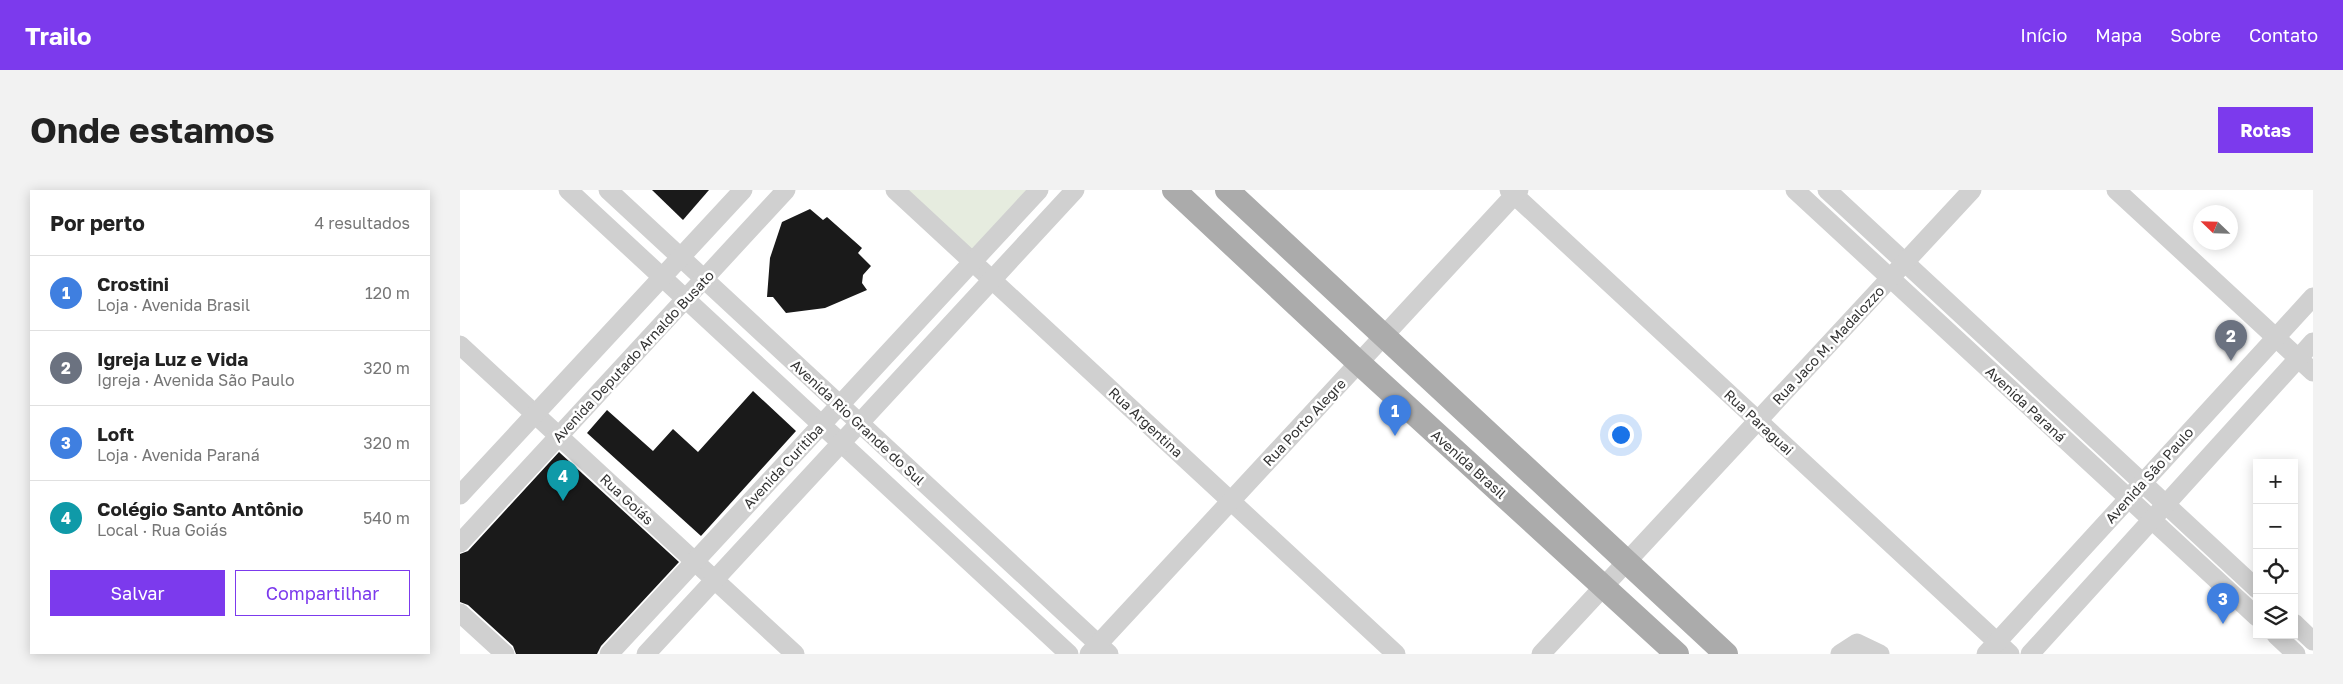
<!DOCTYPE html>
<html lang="pt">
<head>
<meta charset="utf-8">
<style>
  :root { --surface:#fff; --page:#f2f2f2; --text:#222; --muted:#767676; --line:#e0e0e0; --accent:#7c3aed }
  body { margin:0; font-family:"Golos Text",sans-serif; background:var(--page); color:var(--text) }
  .controls { position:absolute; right:15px; bottom:15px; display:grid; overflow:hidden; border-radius:0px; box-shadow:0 2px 12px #0003 }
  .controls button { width:45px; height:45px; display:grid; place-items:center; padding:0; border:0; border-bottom:1px solid var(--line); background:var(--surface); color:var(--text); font:25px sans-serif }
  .compass { position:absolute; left:1733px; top:15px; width:45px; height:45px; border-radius:50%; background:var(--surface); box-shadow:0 2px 12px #0003; rotate:293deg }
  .you { position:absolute; left:1160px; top:244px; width:18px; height:18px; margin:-12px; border:4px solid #fff; border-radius:50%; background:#1a73e8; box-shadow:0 0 0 8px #1a73e833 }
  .badge { display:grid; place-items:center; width:32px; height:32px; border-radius:50%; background:var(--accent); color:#fff; font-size:16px; font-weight:700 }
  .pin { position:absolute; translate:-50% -41px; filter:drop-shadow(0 1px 2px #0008) }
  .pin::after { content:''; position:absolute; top:26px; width:18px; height:15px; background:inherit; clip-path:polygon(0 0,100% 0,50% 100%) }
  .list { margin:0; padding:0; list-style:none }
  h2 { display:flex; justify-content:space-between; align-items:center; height:65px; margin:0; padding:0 20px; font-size:21px }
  h2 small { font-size:16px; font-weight:400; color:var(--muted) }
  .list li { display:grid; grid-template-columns:32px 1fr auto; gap:15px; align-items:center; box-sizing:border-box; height:75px; padding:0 20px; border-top:1px solid var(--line) }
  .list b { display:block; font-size:19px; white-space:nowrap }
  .list p { margin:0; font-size:16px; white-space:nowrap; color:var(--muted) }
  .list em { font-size:16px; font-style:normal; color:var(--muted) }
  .actions { display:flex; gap:10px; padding:15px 20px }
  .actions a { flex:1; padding:11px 0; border:1px solid var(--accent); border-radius:0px; text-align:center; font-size:18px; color:var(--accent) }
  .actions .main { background:var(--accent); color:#fff }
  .icon { flex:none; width:28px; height:28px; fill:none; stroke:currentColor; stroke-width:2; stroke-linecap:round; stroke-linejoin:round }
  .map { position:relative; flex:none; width:1853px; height:464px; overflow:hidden; border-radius:0px }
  header { display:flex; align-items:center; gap:30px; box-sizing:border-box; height:70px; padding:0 25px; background:var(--accent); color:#fff }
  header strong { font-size:24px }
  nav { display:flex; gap:28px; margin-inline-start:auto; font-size:18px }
  .intro { display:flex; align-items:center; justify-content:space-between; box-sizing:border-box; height:120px; padding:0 30px }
  h1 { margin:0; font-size:35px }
  .button { padding:12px 22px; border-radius:0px; background:var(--accent); color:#fff; font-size:18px; font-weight:700 }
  main { display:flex; gap:30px; padding:0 30px }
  aside { flex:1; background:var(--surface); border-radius:0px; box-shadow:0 2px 12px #0003 }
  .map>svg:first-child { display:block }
  .green { fill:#e6ecdf }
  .building { fill:#1a1a1a }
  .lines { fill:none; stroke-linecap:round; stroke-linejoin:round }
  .minor { stroke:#d0d0d0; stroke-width:19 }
  .major { stroke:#ababab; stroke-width:24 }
  .labels { text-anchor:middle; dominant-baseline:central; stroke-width:5; stroke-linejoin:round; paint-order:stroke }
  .street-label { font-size:14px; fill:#333; stroke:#fff }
</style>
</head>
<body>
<header>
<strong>Trailo</strong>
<nav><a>Início</a><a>Mapa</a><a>Sobre</a><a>Contato</a></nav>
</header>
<div class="intro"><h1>Onde estamos</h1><a class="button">Rotas</a></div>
<main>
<aside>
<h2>Por perto<small>4 resultados</small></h2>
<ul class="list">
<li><span class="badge" style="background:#3f7fe0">1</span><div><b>Crostini</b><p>Loja · Avenida Brasil</p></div><em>120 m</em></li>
<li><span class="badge" style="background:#6b7280">2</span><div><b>Igreja Luz e Vida</b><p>Igreja · Avenida São Paulo</p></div><em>320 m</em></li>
<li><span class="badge" style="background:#3f7fe0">3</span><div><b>Loft</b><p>Loja · Avenida Paraná</p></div><em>320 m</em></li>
<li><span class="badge" style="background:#0f9aa8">4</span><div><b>Colégio Santo Antônio</b><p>Local · Rua Goiás</p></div><em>540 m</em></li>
</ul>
<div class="actions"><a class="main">Salvar</a><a>Compartilhar</a></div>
</aside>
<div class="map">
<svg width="1853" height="464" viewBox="0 0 1853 464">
  <rect width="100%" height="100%" fill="#fff"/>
  <path class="green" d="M441,0H573L512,66Z"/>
  <g class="building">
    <path d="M192,0H249L223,30Z"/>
    <path d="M350,19L363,30L367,27L402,58L398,63L411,76L403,85L402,93L407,100L365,118L326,123L313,107H307L310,68L322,32Z"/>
    <path d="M293,201L336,241L241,346L127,243L147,220L193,261L213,239L238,262Z"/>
    <path d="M99,262L219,372L141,456L137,464H56L53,456L8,415L0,412V364L8,361Z"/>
  </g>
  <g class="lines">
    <g class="minor">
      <path d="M108,0L609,464"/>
      <path d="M148,0L649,464"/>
      <path d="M435,0L936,464"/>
      <path d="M1049,0L1550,464"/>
      <path d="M1335,0L1797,427"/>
      <path d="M1367,0L1797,399"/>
      <path d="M1656,0L1853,182"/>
      <path d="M0,155L335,464"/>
      <path d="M0,305L283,0"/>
      <path d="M0,353L326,0"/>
      <path d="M0,423L45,464"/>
      <path d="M1834,433L1853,451"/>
      <path d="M1816,445L1836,464"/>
      <path d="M149,464L579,0"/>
      <path d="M186,464L615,0"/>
      <path d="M629,464L1059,0"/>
      <path d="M1081,464L1512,0"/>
      <path d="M1380,464L1397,453L1420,464"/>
      <path d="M1526,464L1853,107"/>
      <path d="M1570,464L1853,152"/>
    </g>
    <g class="major">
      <path d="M714,0L899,173L1217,464"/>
      <path d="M767,0L1266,464"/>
    </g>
  </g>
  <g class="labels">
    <g class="street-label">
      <text transform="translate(1368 155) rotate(-47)">Rua Jaco M. Madalozzo</text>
      <text transform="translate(173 166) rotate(-47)">Avenida Deputado Arnaldo Busato</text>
      <text transform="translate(1566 214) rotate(43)">Avenida Paraná</text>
      <text transform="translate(398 232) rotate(43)">Avenida Rio Grande do Sul</text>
      <text transform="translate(686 232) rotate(43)">Rua Argentina</text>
      <text transform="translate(844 232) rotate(-47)">Rua Porto Alegre</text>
      <text transform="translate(1299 232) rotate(43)">Rua Paraguai</text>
      <text transform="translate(1009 274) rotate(42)">Avenida Brasil</text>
      <text transform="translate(323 276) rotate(-47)">Avenida Curitiba</text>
      <text transform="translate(1689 285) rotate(-48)">Avenida São Paulo</text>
      <text transform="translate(167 309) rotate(43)">Rua Goiás</text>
    </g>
  </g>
</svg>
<div class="controls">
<button>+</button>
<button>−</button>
<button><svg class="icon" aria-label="locate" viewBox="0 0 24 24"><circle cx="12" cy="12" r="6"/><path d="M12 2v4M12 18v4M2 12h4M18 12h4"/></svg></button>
<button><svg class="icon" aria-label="layers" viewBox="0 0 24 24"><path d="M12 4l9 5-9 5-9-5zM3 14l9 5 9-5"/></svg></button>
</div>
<svg class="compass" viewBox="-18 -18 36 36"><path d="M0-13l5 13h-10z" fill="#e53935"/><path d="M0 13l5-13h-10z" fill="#767676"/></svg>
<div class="you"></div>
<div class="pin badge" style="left:935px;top:246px;background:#3f7fe0">1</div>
<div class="pin badge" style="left:1771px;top:171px;background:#6b7280">2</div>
<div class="pin badge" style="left:1763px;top:434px;background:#3f7fe0">3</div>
<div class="pin badge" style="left:103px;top:311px;background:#0f9aa8">4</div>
</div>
</main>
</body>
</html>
